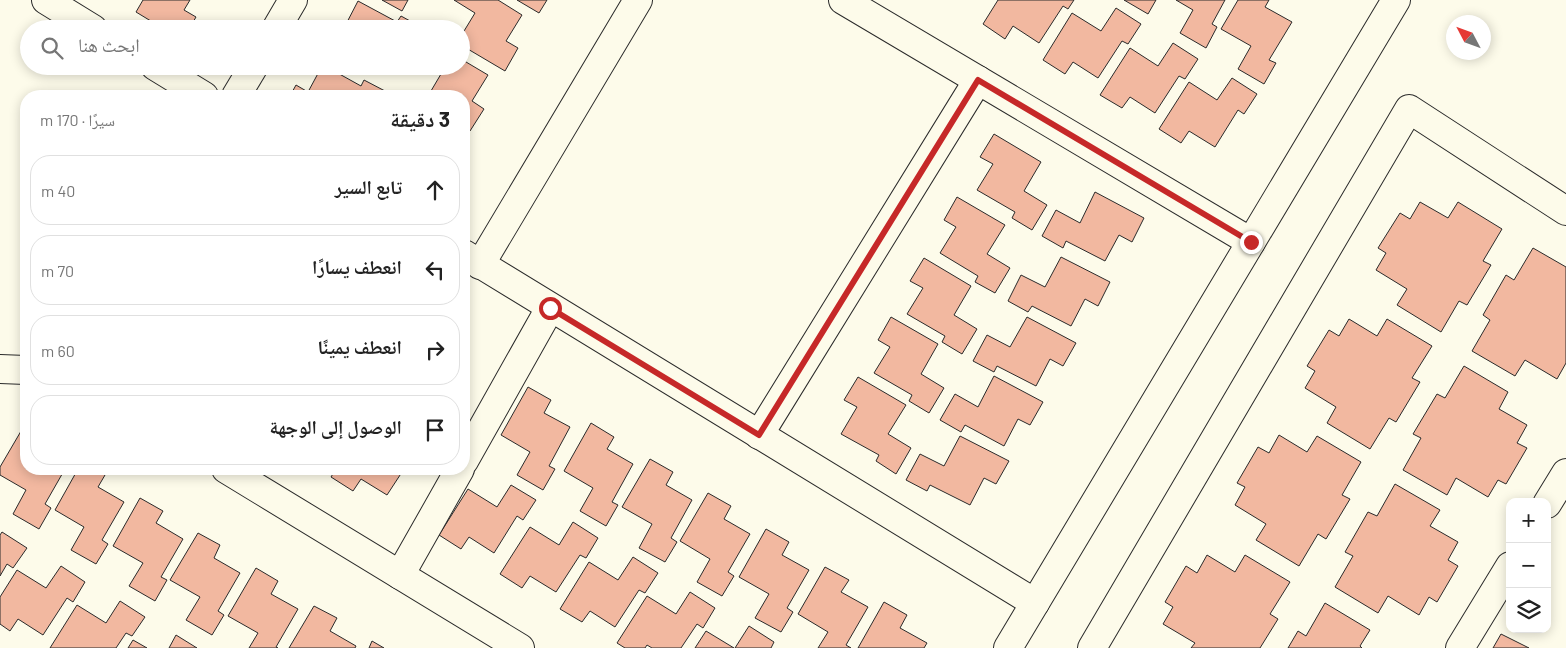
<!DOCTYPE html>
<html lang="ar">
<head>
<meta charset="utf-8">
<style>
  :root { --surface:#fff; --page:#f6f6f6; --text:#222; --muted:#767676; --line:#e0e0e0 }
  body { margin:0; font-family:Barlow,"Noto Naskh Arabic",sans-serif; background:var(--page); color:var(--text); direction:rtl }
  .controls { position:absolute; right:15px; bottom:15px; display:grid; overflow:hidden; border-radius:10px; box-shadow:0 2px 12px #0003 }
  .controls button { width:45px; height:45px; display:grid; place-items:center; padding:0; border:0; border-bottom:1px solid var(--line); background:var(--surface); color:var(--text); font:25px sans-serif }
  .compass { position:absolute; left:1446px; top:15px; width:45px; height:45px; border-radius:50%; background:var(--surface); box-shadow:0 2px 12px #0003; rotate:311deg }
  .stop { position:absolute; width:15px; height:15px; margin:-11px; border:4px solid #c62828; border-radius:50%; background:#fff }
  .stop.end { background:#c62828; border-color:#fff; box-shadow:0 1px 5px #0008 }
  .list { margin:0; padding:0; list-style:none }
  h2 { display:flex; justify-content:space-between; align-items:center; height:65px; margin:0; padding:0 20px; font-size:21px }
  h2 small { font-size:16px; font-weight:400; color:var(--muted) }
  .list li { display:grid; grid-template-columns:32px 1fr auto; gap:15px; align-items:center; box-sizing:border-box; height:70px; margin:0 10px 10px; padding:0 10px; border:1px solid var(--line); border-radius:20px }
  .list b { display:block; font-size:19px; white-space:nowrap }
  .list em { font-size:16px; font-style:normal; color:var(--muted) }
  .icon { flex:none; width:28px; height:28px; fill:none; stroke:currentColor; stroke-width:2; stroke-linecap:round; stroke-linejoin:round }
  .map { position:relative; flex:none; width:1566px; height:648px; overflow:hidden; direction:ltr }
  .search { position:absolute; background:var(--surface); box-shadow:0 2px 12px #0003; left:20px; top:20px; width:450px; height:55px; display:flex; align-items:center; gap:12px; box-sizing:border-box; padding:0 18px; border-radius:28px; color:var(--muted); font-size:19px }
  .panel { position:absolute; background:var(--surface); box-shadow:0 2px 12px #0003; left:20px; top:90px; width:450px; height:385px; border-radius:20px; direction:rtl }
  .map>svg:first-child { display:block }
  .building { fill:#f2b8a0; stroke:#2b2b2b }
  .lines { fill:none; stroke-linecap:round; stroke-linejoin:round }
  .minor-casing { stroke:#2b2b2b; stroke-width:30 }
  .minor { stroke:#fdfbea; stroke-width:28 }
  .route { stroke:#c62828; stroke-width:6 }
</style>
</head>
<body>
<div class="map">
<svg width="1566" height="648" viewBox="0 0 1566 648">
  <rect width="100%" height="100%" fill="#fdfbea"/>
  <g class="building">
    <path d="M143,0H190L184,10L196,17L189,29H164L136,12Z"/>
    <path d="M382,0H408L402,11Z"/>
    <path d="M454,0H498L522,15L506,41L518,48L505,71L461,45V36L475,13Z"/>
    <path d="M517,0H547L539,13Z"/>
    <path d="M998,0H1074L1068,9L1063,6L1039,43L1013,26L1005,39L983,24Z"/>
    <path d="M1124,0H1156L1148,14Z"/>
    <path d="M1176,0H1225L1212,24L1217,27L1206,48L1180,33L1193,10Z"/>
    <path d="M1238,0H1269L1265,7L1292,22L1269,60L1276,63L1264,84L1238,69L1251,46L1221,29Z"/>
    <path d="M358,1L397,22L401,16L421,27L420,29H327L331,21L344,28Z"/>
    <path d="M1116,8L1141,24L1128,44L1122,41L1098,78L1073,62L1065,74L1043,60L1072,13L1101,31Z"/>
    <path d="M1173,43L1198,59L1185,79L1179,76L1155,113L1130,97L1122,108L1100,95L1130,48L1158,66Z"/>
    <path d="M461,59L488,75L472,101L484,109L470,131L464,128V96H428L441,74L429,66H461Z"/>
    <path d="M322,66H325L361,86L364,80L385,91L382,96H290L296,85L308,92Z"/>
    <path d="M358,66H370L367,71Z"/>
    <path d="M1232,78L1257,94L1244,114L1238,110L1215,147L1189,131L1181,143L1159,129L1189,82L1217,100Z"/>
    <path d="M994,134L1041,162L1024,191L1047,205L1032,230L1012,218L1015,212L977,190L993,164L980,157Z"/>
    <path d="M1095,192L1144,218L1132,242L1119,235L1105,261L1066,241L1063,248L1042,236L1056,210L1080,223Z"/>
    <path d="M957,197L1005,225L987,254L1010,268L995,293L975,282L978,276L940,253L956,227L944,220Z"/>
    <path d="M1420,202L1448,218L1458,202L1502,229L1483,261L1491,265L1467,305L1459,301L1441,332L1397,305L1407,289L1376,270L1386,253L1378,248L1400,213L1410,219Z"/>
    <path d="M1533,248L1566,267V363L1557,379L1525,360L1515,376L1472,351L1490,320L1483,315L1506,275L1514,280Z"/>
    <path d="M1061,257L1110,282L1098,306L1085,299L1071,326L1032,306L1028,312L1008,301L1021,275L1045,287Z"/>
    <path d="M924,258L971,286L954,315L977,329L962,354L942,342L945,336L907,314L923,288L910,281Z"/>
    <path d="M891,317L938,344L921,374L944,388L929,413L909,401L912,395L874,373L890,347L878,340Z"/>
    <path d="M1027,317L1076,343L1063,366L1050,359L1036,386L997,366L994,372L973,361L987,335L1010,347Z"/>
    <path d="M1349,319L1377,336L1387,319L1432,346L1412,378L1420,382L1396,422L1389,418L1370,449L1327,423L1336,407L1305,388L1315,371L1307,366L1329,330L1339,336Z"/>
    <path d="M1464,366L1508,392L1499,409L1527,425L1517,443L1527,448L1506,484L1498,480L1488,497L1456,478L1447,495L1403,470L1421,438L1413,434L1437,394L1445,398Z"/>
    <path d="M994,376L1043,402L1030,425L1018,419L1004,446L965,425L961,432L940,420L955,394L978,407Z"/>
    <path d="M858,377L906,405L888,434L911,448L896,474L876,461L879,455L841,434L857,407L844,400Z"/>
    <path d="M528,387L551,400L544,413L570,427L549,466L555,469L543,490L517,475L530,452L501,435Z"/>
    <path d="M591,423L614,437L607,449L633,464L612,502L618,505L606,526L580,511L593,488L564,471Z"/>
    <path d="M24,426L26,427V469H65L45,504L51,508L39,529L13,514L26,490L0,475V467Z"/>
    <path d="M1279,435L1307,452L1317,436L1361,462L1342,495L1350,499L1326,539L1318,534L1299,566L1256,540L1266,524L1235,505L1245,487L1237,483L1258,447L1269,453Z"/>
    <path d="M960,436L1009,461L996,484L984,478L970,505L930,485L927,491L906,480L920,454L944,466Z"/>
    <path d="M650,459L673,472L666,485L692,500L671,538L677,542L665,562L639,548L652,524L622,507Z"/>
    <path d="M78,469H94L105,475L98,487L124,502L102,540L108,544L96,564L71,550L84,527L55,510Z"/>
    <path d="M336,469H404L387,495L361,479L353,491L331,477Z"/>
    <path d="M1395,484L1440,510L1430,526L1458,542L1448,560L1458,566L1437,602L1429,597L1419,615L1388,596L1378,613L1335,587L1353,556L1345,552L1368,512L1377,516Z"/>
    <path d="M511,485L536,500L523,520L517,516L494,553L469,537L461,549L439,535L468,489L497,507Z"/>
    <path d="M708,493L731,506L724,519L750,534L728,572L734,576L722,596L697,582L710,559L680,541Z"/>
    <path d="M140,498L163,511L156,523L183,539L161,577L167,580L155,601L129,586L143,563L113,546Z"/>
    <path d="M573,522L598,538L586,558L580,555L556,592L530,576L522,588L500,574L530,527L559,545Z"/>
    <path d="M766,529L789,542L782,555L809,570L787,608L793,612L781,632L755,618L769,594L739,577Z"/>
    <path d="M2,532L27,548L13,568L7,564L0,576V535Z"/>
    <path d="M198,533L220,545L214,558L240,573L218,611L224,615L212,635L186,620L200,597L170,580Z"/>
    <path d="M1207,555L1235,572L1245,555L1290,582L1270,614L1278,619L1260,648H1191L1195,643L1163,624L1173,607L1165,602L1186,566L1197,573Z"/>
    <path d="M633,557L658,573L645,593L639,590L615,627L590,611L582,622L560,609L589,562L618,580Z"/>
    <path d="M61,566L85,582L73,602L67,598L43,635L18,619L10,631L0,624V597L17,570L46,588Z"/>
    <path d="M825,567L849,580L841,592L868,607L846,645L851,648H818L828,632L798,614Z"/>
    <path d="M256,568L278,581L271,594L298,609L276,647L278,648H249L258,633L228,616Z"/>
    <path d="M690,592L715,608L703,628L697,624L681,648H652L647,645L645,648H625L617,643L647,596L676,614Z"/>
    <path d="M120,601L145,617L132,636L126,633L116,648H50L77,605L106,623Z"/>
    <path d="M884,602L907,615L900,628L927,643L924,648H858Z"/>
    <path d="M1325,603L1370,630L1360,646L1362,648H1288L1298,631L1306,636Z"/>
    <path d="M314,606L337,618L330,631L356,646L355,648H289Z"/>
    <path d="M749,626L774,642L771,648H735Z"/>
    <path d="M706,631L734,648H695Z"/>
    <path d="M1501,634L1529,648H1493Z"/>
    <path d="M176,635L197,648H169Z"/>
    <path d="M133,640L147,648H128Z"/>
    <path d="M372,641L384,648H369Z"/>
  </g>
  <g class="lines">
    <g class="minor-casing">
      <g id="minor">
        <path d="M46,0L93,29"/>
        <path d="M843,0L1251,242"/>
        <path d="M276,29L293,0"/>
        <path d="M155,66L204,96"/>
        <path d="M236,96L254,66"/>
        <path d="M464,254L1035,603"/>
        <path d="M480,265L638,0"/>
        <path d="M0,369L26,370"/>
        <path d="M759,435L978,80"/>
        <path d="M464,461L550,308"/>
        <path d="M226,469L520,648"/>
        <path d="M1547,504L1566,473"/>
        <path d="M400,575L460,469"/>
        <path d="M1008,648L1396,0"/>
        <path d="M1092,648L1409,109L1566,211"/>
        <path d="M1460,648L1510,566"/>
      </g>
    </g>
    <use href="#minor" class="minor"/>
  </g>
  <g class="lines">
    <path class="route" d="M550,308L759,435L978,80L1251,242"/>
  </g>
</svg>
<div class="controls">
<button>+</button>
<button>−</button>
<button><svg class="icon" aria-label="layers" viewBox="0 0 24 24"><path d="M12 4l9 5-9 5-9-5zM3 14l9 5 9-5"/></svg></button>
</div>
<svg class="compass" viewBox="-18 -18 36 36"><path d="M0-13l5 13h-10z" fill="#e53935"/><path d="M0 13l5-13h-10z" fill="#767676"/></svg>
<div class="stop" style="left:550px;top:308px"></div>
<div class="stop end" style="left:1251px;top:242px"></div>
<div class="search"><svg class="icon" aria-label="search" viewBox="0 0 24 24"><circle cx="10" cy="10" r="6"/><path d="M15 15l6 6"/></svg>ابحث هنا</div>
<section class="panel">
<h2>3 دقيقة<small>سيرًا · 170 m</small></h2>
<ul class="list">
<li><svg class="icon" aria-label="ahead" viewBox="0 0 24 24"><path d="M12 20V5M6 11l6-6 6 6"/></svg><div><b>تابع السير</b></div><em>40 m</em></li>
<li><svg class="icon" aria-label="left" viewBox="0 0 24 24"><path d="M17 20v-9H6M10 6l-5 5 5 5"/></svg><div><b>انعطف يسارًا</b></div><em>70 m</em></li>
<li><svg class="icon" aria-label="right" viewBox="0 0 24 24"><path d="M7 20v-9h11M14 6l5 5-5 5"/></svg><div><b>انعطف يمينًا</b></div><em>60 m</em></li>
<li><svg class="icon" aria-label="arrive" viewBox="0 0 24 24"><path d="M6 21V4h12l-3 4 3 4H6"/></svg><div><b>الوصول إلى الوجهة</b></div></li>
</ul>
</section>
</div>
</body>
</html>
